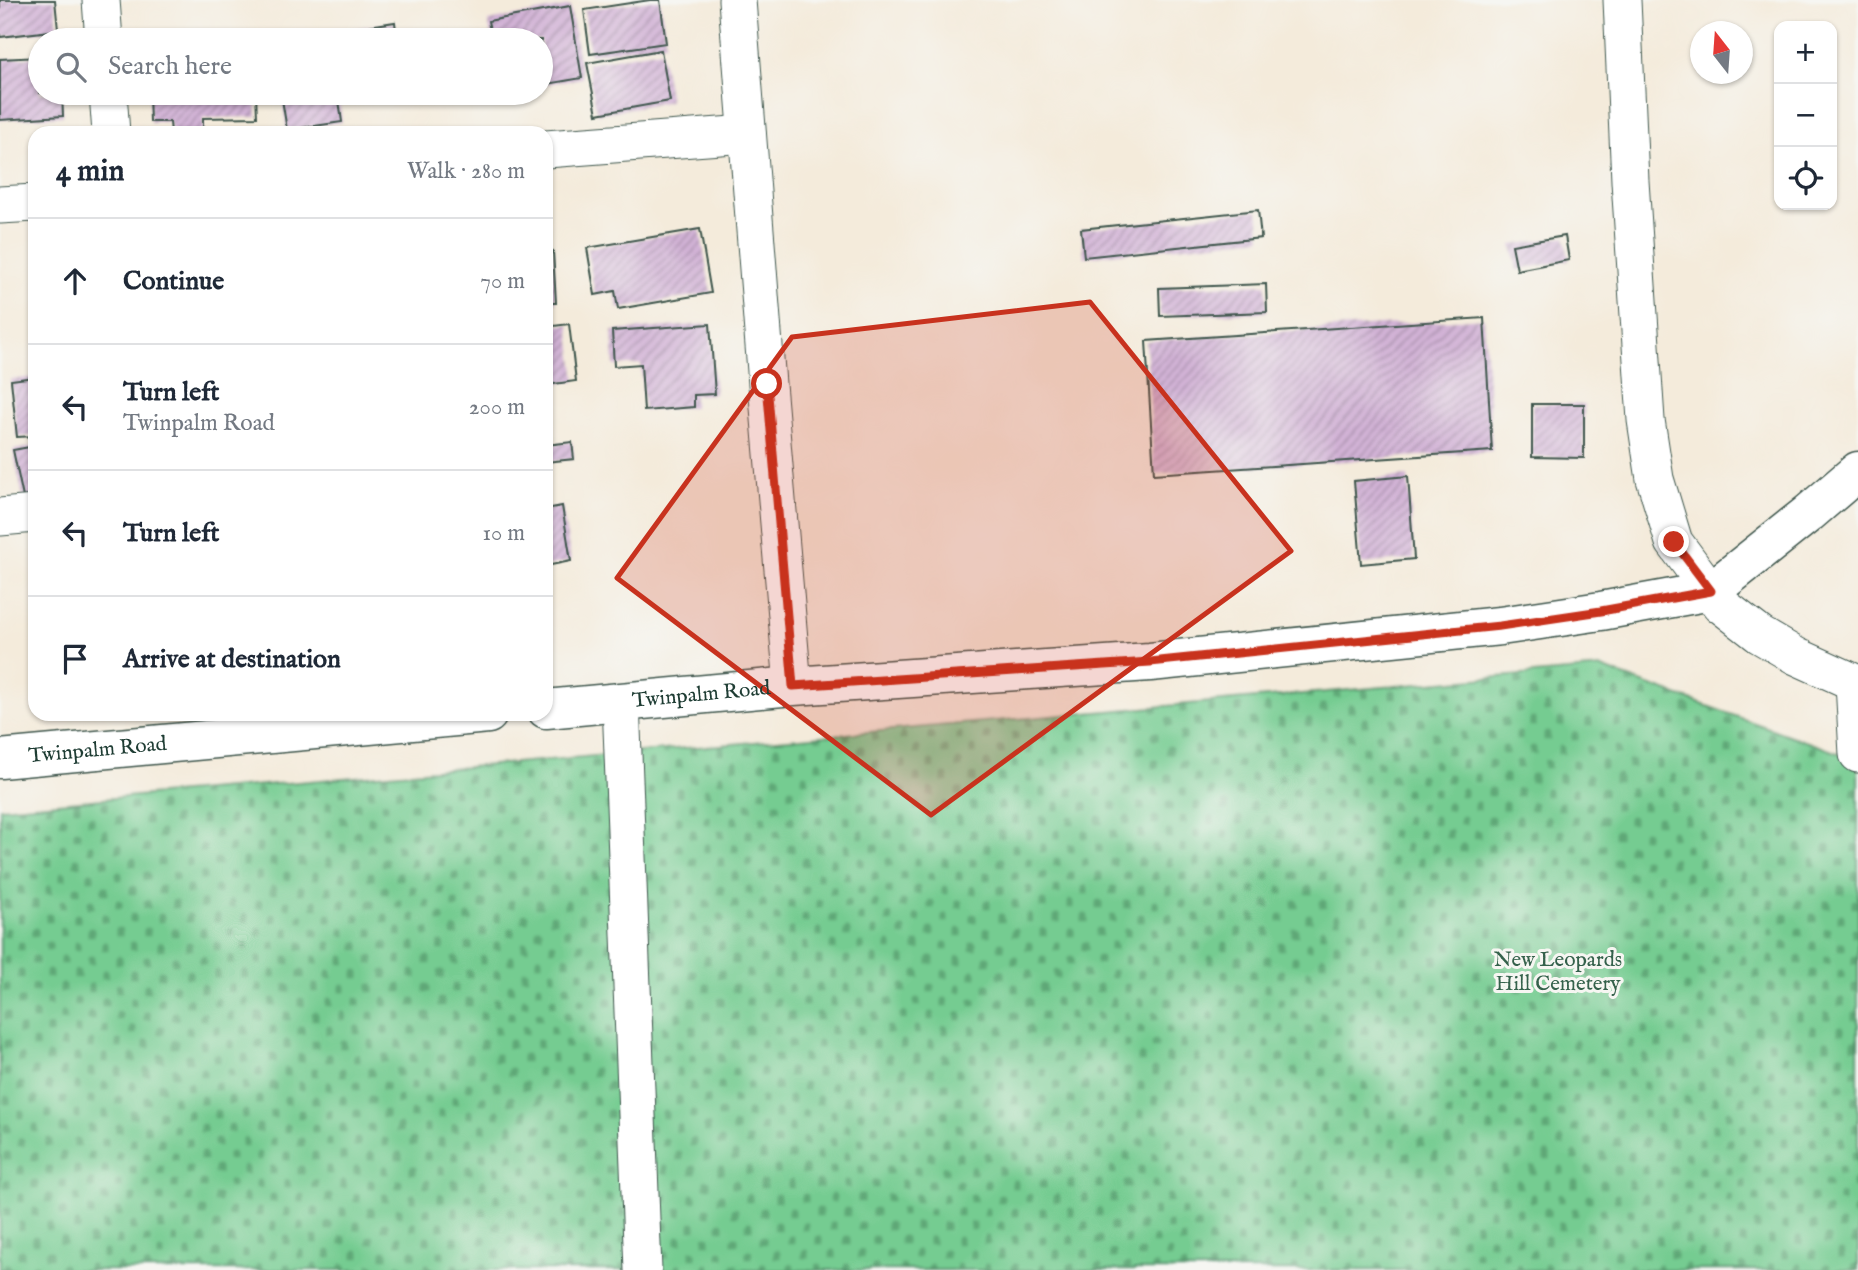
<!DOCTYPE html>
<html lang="en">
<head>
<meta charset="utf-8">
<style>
  :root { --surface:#fff; --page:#f2f2f3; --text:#1f2937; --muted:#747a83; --line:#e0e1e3 }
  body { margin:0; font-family:"IM FELL English",serif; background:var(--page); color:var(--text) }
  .controls { position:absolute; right:21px; top:21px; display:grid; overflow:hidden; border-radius:14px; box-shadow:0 2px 5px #0004 }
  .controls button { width:63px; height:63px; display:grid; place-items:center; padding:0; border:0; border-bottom:2px solid var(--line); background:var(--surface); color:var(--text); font:35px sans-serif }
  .compass { position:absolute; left:1690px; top:21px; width:63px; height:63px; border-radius:50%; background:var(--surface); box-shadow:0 2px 5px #0004; rotate:343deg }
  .stop { position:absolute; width:21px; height:21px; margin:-16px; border:5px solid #c8321e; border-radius:50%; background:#fff }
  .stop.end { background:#c8321e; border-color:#fff; box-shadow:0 2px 7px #0008 }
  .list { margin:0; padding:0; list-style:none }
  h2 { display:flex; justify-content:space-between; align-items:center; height:91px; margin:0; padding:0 28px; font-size:30px }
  h2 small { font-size:23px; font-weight:400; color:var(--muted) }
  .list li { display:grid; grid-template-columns:46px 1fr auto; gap:21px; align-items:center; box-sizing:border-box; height:126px; padding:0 28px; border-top:2px solid var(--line) }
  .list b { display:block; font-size:26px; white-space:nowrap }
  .list p { margin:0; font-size:23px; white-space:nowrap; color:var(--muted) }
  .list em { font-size:23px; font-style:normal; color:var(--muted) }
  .icon { flex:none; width:38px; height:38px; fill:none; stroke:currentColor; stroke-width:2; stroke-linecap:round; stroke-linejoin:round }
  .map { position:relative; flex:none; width:1858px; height:1270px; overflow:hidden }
  .search { position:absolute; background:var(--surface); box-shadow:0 2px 5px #0004; left:28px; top:28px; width:525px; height:77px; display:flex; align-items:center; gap:18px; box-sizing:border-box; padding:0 24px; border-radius:38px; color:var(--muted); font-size:26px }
  .panel { position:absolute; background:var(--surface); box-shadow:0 2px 5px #0004; left:28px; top:126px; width:525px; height:595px; border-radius:21px }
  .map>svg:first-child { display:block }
  .cemetery { fill:url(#cemetery-stones); stroke:#4a8462; stroke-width:2 }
  .building { fill:url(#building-hatch) }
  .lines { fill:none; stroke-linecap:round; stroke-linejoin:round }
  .minor-casing { stroke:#3f574d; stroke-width:39 }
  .major-casing { stroke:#3f574d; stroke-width:41 }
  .minor { stroke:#fff; stroke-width:37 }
  .major { stroke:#fff; stroke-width:38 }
  .route { stroke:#c8321e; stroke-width:9 }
  .marked { fill:#c8321e; fill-opacity:0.2; stroke:#c8321e; stroke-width:5; stroke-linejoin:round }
  .labels { text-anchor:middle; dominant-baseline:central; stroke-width:6; stroke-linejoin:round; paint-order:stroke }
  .street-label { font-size:21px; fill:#1f3d34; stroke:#f6f6f2 }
  .park-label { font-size:21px; fill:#34614b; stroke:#f6f6f2 }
</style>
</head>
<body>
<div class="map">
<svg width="1858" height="1270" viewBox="0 0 1858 1270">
  <defs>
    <pattern id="cemetery-stones" width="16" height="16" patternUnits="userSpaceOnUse" patternTransform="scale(1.75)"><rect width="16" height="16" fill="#75cc91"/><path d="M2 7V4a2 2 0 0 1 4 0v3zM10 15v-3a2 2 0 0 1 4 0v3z" fill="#5fa777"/></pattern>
    <pattern id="building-hatch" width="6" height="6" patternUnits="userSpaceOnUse" patternTransform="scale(1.75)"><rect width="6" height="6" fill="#d2b2d6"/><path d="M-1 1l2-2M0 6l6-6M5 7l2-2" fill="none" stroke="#aa92ae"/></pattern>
  </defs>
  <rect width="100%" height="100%" fill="#f6f6f2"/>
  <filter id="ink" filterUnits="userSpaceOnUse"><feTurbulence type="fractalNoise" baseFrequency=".0143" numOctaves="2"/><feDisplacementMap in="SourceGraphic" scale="14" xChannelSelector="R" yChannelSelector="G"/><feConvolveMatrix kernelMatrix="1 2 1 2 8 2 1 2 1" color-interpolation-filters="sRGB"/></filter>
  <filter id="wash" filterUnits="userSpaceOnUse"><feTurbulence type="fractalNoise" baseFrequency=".00686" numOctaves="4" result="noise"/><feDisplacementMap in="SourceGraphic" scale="28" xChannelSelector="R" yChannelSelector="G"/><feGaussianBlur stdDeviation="1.57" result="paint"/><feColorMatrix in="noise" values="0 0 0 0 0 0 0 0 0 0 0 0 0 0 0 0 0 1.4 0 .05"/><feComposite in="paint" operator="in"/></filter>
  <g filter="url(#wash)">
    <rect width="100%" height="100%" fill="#f4ebdb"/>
    <path class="cemetery" d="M1601,668L1858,760V1270H0V808Z"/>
    <g id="blocks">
      <g class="building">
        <path d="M0,0H55L58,30L0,37Z"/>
        <path d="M650,0H660L666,43L590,54L584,10Z"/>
        <path d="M570,6L582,78L541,85V40H492L488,21Z"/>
        <path d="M395,22L397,40H284V39Z"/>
        <path d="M661,50L670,101L597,114L587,63Z"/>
        <path d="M40,57V93H62L63,116L0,120V59Z"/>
        <path d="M149,93H256L257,117L203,118V133H171L170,122H150Z"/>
        <path d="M281,93H338L342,122L287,130Z"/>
        <path d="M1258,210L1261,238L1084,257L1081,229Z"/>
        <path d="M700,229L711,293L618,309L615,291L595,295L587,248Z"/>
        <path d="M1565,236L1569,260L1517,270L1512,245Z"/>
        <path d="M553,251L556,303H546V252Z"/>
        <path d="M1266,284L1267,312L1160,316L1159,288Z"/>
        <path d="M1484,318L1492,451L1154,474L1146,341Z"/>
        <path d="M569,324L576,381L546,385V327Z"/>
        <path d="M710,324L715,394L694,395V407L644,411L641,364L614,366L612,331Z"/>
        <path d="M35,377V436L17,437L11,380Z"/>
        <path d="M1532,404H1584V458L1532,457Z"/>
        <path d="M572,442L574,459L546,462V445Z"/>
        <path d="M35,446V500L24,502L13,450Z"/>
        <path d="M1408,476L1414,559L1361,564L1354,481Z"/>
        <path d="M562,506L571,561L546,566V509Z"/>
      </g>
    </g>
  </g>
  <g filter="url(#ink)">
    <use href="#blocks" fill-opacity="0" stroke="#3f574d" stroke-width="2"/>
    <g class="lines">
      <g class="minor-casing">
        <g id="minor">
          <path d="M101,0L104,40"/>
          <path d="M737,0L767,384L793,686"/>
          <path d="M1622,0L1630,181L1646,420L1655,479L1674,542L1720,604L1760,635L1796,656L1858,684"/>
          <path d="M108,93L111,133"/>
          <path d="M546,149L747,134"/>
          <path d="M0,205L35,203"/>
          <path d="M0,517L35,514"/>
          <path d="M1854,683L1858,754"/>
          <path d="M621,702L643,1270"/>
        </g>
      </g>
      <g class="major-casing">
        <g id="major">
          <path id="s1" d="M546,709L793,686L1150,662L1500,626L1601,611L1711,591L1809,513L1858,471"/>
          <path id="s2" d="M0,759L488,714"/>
        </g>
      </g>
      <use href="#minor" class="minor"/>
      <use href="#major" class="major"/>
    </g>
  </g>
  <g class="lines" filter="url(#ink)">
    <path class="route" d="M767,384L793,686L1150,662L1500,626L1601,611L1711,591L1674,542"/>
  </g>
  <path class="marked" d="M1090,302L1291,551L931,815L617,578L792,337Z"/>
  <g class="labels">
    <g class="street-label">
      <text stroke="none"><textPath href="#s1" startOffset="156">Twinpalm Road</textPath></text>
      <text stroke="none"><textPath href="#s2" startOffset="98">Twinpalm Road</textPath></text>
    </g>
    <g class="park-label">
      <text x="1558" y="960">New Leopards<tspan x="1558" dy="24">Hill Cemetery</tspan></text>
    </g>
  </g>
</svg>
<div class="controls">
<button>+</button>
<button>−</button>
<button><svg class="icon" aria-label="locate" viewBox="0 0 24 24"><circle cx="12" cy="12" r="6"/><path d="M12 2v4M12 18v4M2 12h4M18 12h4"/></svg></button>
</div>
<svg class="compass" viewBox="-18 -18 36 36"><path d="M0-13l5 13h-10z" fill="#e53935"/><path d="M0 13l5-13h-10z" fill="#747a83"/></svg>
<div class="stop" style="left:767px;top:384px"></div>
<div class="stop end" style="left:1674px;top:542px"></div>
<div class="search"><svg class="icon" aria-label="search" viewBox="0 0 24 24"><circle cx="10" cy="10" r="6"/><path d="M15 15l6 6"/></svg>Search here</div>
<section class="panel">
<h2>4 min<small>Walk · 280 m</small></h2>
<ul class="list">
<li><svg class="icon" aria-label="ahead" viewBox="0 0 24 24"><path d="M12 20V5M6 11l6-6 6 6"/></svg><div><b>Continue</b></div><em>70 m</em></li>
<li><svg class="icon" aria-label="left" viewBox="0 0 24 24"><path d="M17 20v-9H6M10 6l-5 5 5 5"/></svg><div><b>Turn left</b><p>Twinpalm Road</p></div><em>200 m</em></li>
<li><svg class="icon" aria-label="left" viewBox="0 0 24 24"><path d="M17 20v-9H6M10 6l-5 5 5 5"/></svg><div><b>Turn left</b></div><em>10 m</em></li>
<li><svg class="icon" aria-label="arrive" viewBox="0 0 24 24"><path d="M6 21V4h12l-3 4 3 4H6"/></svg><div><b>Arrive at destination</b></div></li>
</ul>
</section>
</div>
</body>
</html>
